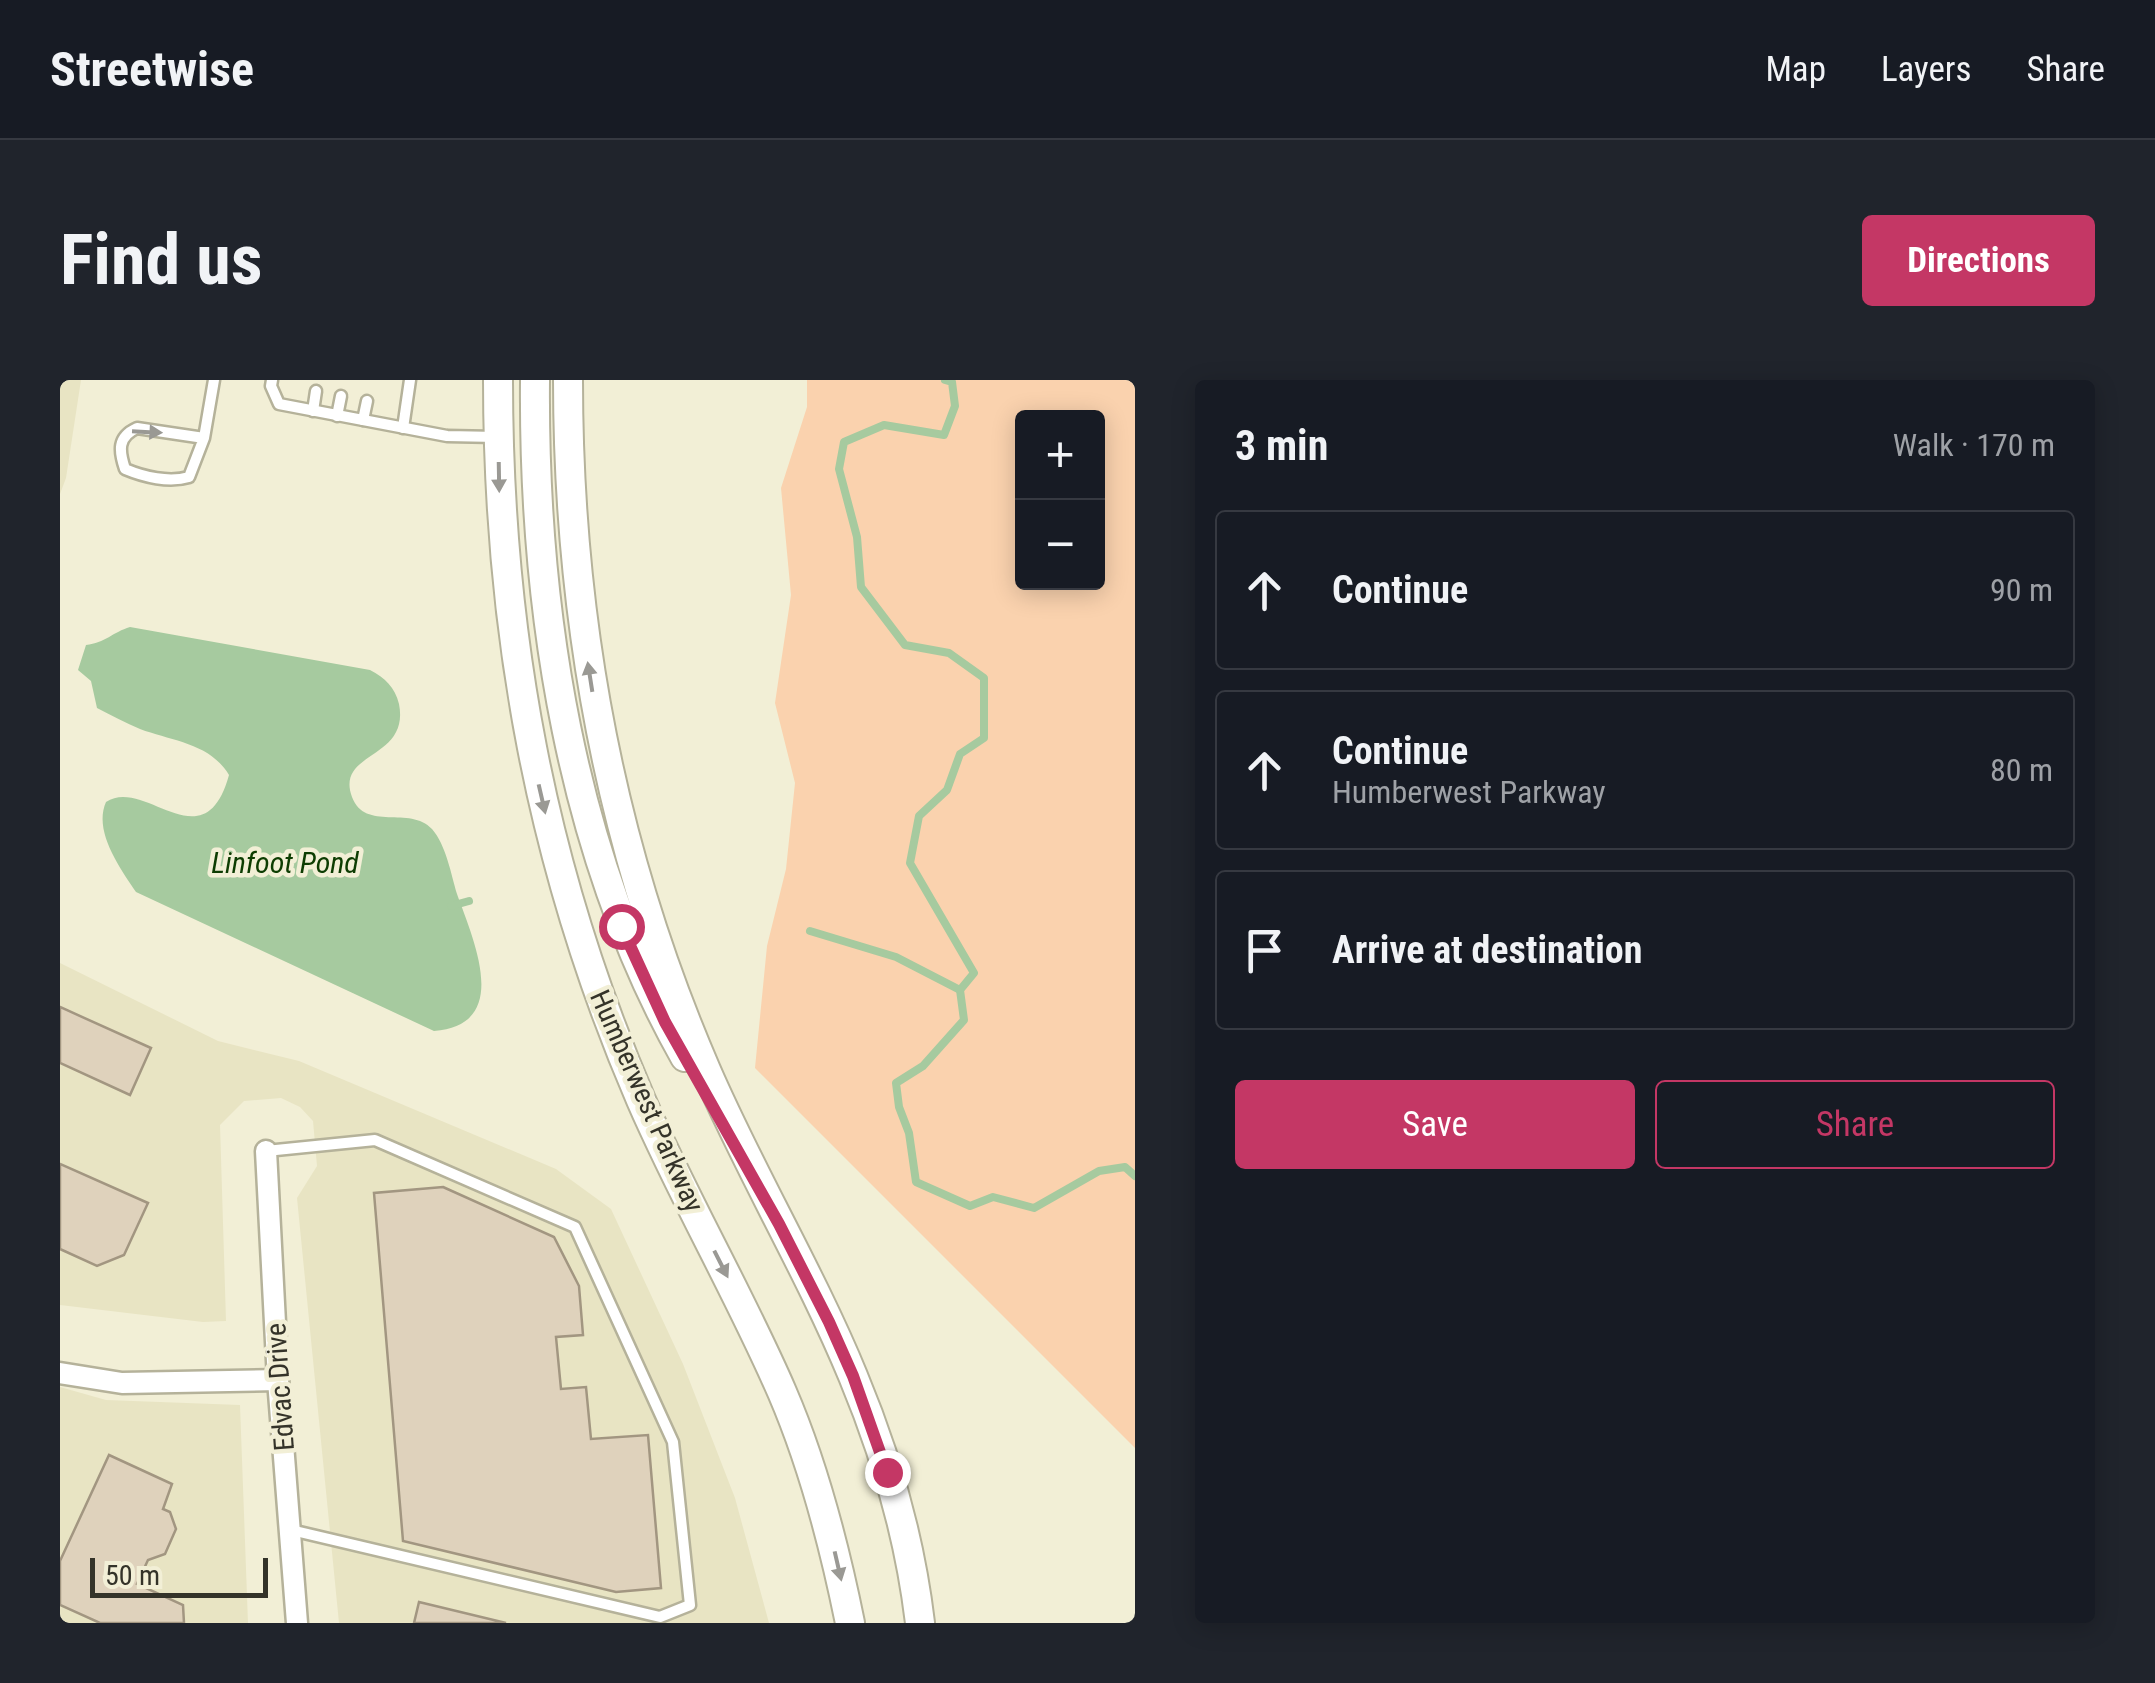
<!DOCTYPE html>
<html lang="en">
<head>
<meta charset="utf-8">
<style>
  :root { --surface:#171b24; --page:#20242c; --text:#f1f3f6; --muted:#9ea1a6; --line:#363941; --accent:#c43765 }
  body { margin:0; font-family:"Roboto Condensed",sans-serif; background:var(--page); color:var(--text) }
  .controls { position:absolute; right:30px; top:30px; display:grid; overflow:hidden; border-radius:10px; box-shadow:0 5px 25px #0003 }
  .controls button { width:90px; height:90px; display:grid; place-items:center; padding:0; border:0; border-bottom:2px solid var(--line); background:var(--surface); color:var(--text); font:50px sans-serif }
  .scale { position:absolute; left:30px; bottom:25px; width:178px; box-sizing:border-box; padding-left:10px; border:5px solid #343329; border-top:0; font-size:28px; line-height:35px; white-space:nowrap; color:#343329; -webkit-text-stroke:8px #f2efd6; paint-order:stroke }
  .stop { position:absolute; width:30px; height:30px; margin:-22px; border:8px solid #c43765; border-radius:50%; background:#fff }
  .stop.end { background:#c43765; border-color:#fff; box-shadow:0 2px 10px #0008 }
  .list { margin:0; padding:0; list-style:none }
  h2 { display:flex; justify-content:space-between; align-items:center; height:130px; margin:0; padding:0 40px; font-size:42px }
  h2 small { font-size:32px; font-weight:400; color:var(--muted) }
  .list li { display:grid; grid-template-columns:65px 1fr auto; gap:30px; align-items:center; box-sizing:border-box; height:160px; margin:0 20px 20px; padding:0 20px; border:2px solid var(--line); border-radius:10px }
  .list b { display:block; font-size:38px; white-space:nowrap }
  .list p { margin:0; font-size:32px; white-space:nowrap; color:var(--muted) }
  .list em { font-size:32px; font-style:normal; color:var(--muted) }
  .actions { display:flex; gap:20px; padding:30px 40px }
  .actions a { flex:1; padding:22px 0; border:2px solid var(--accent); border-radius:10px; text-align:center; font-size:35px; color:var(--accent) }
  .actions .main { background:var(--accent); color:#fff }
  .icon { flex:none; width:55px; height:55px; fill:none; stroke:currentColor; stroke-width:2; stroke-linecap:round; stroke-linejoin:round }
  .map { position:relative; flex:none; width:1075px; height:1243px; overflow:hidden; border-radius:10px }
  header { display:flex; align-items:center; gap:60px; box-sizing:border-box; height:140px; padding:0 50px; background:var(--surface); border-bottom:2px solid var(--line) }
  header strong { font-size:48px }
  nav { display:flex; gap:55px; margin-inline-start:auto; font-size:35px }
  .intro { display:flex; align-items:center; justify-content:space-between; box-sizing:border-box; height:240px; padding:0 60px }
  h1 { margin:0; font-size:70px }
  .button { padding:25px 45px; border-radius:10px; background:var(--accent); color:#fff; font-size:35px; font-weight:700 }
  main { display:flex; gap:60px; padding:0 60px }
  aside { flex:1; background:var(--surface); border-radius:10px; box-shadow:0 5px 25px #0003 }
  .map>svg:first-child { display:block }
  .built { fill:#e8e4c3 }
  .green { fill:#fad2ae; fill-rule:evenodd }
  .water { fill:#a6ca9f }
  .lines { fill:none; stroke-linecap:round; stroke-linejoin:round }
  .stream { stroke:#a6ca9f; stroke-width:8 }
  .building { fill:#dfd2bc; stroke:#a29681; stroke-width:2.5 }
  .service-casing { stroke:#b5b29a; stroke-width:15 }
  .minor-casing { stroke:#b5b29a; stroke-width:25 }
  .secondary-casing { stroke:#b5b29a; stroke-width:32 }
  .service { stroke:#fff; stroke-width:10 }
  .minor { stroke:#fff; stroke-width:20 }
  .secondary { stroke:#fff; stroke-width:28 }
  .oneway { fill:#9a9994 }
  .route { stroke:#c43765; stroke-width:12 }
  .labels { text-anchor:middle; dominant-baseline:central; stroke-width:9; stroke-linejoin:round; paint-order:stroke }
  .street-label { font-size:28px; fill:#343329; stroke:#f2efd6 }
  .water-label { font-size:30px; font-style:italic; fill:#0d3d02; stroke:#f2efd6 }
</style>
</head>
<body>
<header>
<strong>Streetwise</strong>
<nav><a>Map</a><a>Layers</a><a>Share</a></nav>
</header>
<div class="intro"><h1>Find us</h1><a class="button">Directions</a></div>
<main>
<div class="map">
<svg width="1075" height="1243" viewBox="0 0 1075 1243">
  <rect width="100%" height="100%" fill="#f2efd6"/>
  <g class="built">
    <path d="M0,0H21L6,98L0,114Z"/>
    <path d="M0,583L158,661L239,681L496,789L551,829L623,984L675,1118L709,1243H279L237,818L257,786L253,741L240,727L221,718L184,721L160,745L166,941L143,942L0,925Z"/>
    <path d="M0,1007L46,1020L180,1025L188,1243H0Z"/>
  </g>
  <path class="green" d="M747,0H1075V1068L695,688L707,566L726,489L735,403L715,323L731,215L721,108L747,27ZM962,38H1038V202H962Z"/>
  <path class="water" d="M70,247L310,290C325,298 335,307 339,324C350,380 275,371 292,417C305,452 350,425 372,449C386,465 391,494 397,514C413,559 453,645 374,651L76,512C60,488 33,451 46,422C85,396 144,485 169,395C150,363 112,361 80,349C66,343 51,335 37,328L31,301L18,290L26,265C45,263 53,252 70,247Z"/>
  <g class="lines">
    <g class="stream">
      <path d="M885,0L892,2L895,26L884,55L824,45L784,62L779,89L797,157L801,207L845,265L889,273L924,298V358L900,374L887,410L859,436L850,483L914,593L900,610L904,640L863,686L836,703L839,727L849,753L856,802L910,826L933,817L974,828L1039,791L1065,787L1075,796"/>
      <path d="M391,526L409,521"/>
      <path d="M750,551L836,577L900,610"/>
    </g>
  </g>
  <g class="building">
    <path d="M0,627L91,668L70,715L0,683Z"/>
    <path d="M0,784L88,823L64,875L37,886L0,869Z"/>
    <path d="M383,807L494,857L519,906L523,955L496,957L501,1009L526,1007L531,1059L588,1055L601,1208L556,1212L343,1161L314,813Z"/>
    <path d="M49,1075L112,1104L103,1129L110,1132L116,1149L105,1174L88,1180L77,1204L123,1225L124,1243H40L0,1225V1181Z"/>
    <path d="M359,1222L446,1243H354Z"/>
  </g>
  <g class="lines">
    <g class="service-casing">
      <g id="service">
        <path d="M212,0L211,6L219,24L387,56L437,57"/>
        <path d="M253,31L256,11"/>
        <path d="M277,36L281,16"/>
        <path d="M303,40L307,21"/>
        <path d="M343,48L350,0"/>
        <path d="M144,58L77,48C57,57 59,71 65,89C84,97 109,103 129,97L144,58L154,0"/>
        <path d="M206,771L315,760L515,847L613,1062L630,1225L600,1237L231,1150"/>
      </g>
    </g>
    <g class="minor-casing">
      <g id="minor">
        <path d="M206,771L218,1000L237,1243"/>
        <path d="M0,993L62,1003L218,1000"/>
      </g>
    </g>
    <g class="secondary-casing">
      <g id="secondary">
        <path d="M438,0C438,252 481,488 581,720C624,819 679,913 722,1012C754,1086 774,1164 790,1243"/>
        <path d="M475,0C473,230 511,475 625,677"/>
        <path d="M508,0C508,238 551,471 646,690C691,794 750,892 793,996C826,1075 850,1159 860,1243"/>
      </g>
    </g>
    <use href="#service" class="service"/>
    <use href="#minor" class="minor"/>
    <use href="#secondary" class="secondary"/>
  </g>
  <defs><path id="oneway-solid" d="M-6-.8H1V-3.2L6.5 0L1 3.2V.8H-6Z" transform="scale(2.5)"/></defs>
  <g class="oneway">
    <use href="#oneway-solid" transform="translate(87 52) rotate(3)"/>
    <use href="#oneway-solid" transform="translate(439 97) rotate(89)"/>
    <use href="#oneway-solid" transform="translate(530 297) rotate(-99)"/>
    <use href="#oneway-solid" transform="translate(482 419) rotate(77)"/>
    <use href="#oneway-solid" transform="translate(661 884) rotate(63)"/>
    <use href="#oneway-solid" transform="translate(778 1186) rotate(77)"/>
  </g>
  <g class="lines">
    <path class="route" d="M561,546L605,642L719,844L769,942L793,996L827,1092"/>
  </g>
  <g class="labels">
    <g class="street-label">
      <text transform="translate(587 721) rotate(66)">Humberwest Parkway</text>
      <text transform="translate(220 1007) rotate(-94)">Edvac Drive</text>
    </g>
    <g class="water-label">
      <text x="225" y="482">Linfoot Pond</text>
    </g>
  </g>
</svg>
<div class="controls">
<button>+</button>
<button>−</button>
</div>
<div class="scale">50 m</div>
<div class="stop" style="left:561px;top:546px"></div>
<div class="stop end" style="left:827px;top:1092px"></div>
</div>
<aside>
<h2>3 min<small>Walk · 170 m</small></h2>
<ul class="list">
<li><svg class="icon" aria-label="ahead" viewBox="0 0 24 24"><path d="M12 20V5M6 11l6-6 6 6"/></svg><div><b>Continue</b></div><em>90 m</em></li>
<li><svg class="icon" aria-label="ahead" viewBox="0 0 24 24"><path d="M12 20V5M6 11l6-6 6 6"/></svg><div><b>Continue</b><p>Humberwest Parkway</p></div><em>80 m</em></li>
<li><svg class="icon" aria-label="arrive" viewBox="0 0 24 24"><path d="M6 21V4h12l-3 4 3 4H6"/></svg><div><b>Arrive at destination</b></div></li>
</ul>
<div class="actions"><a class="main">Save</a><a>Share</a></div>
</aside>
</main>
</body>
</html>
